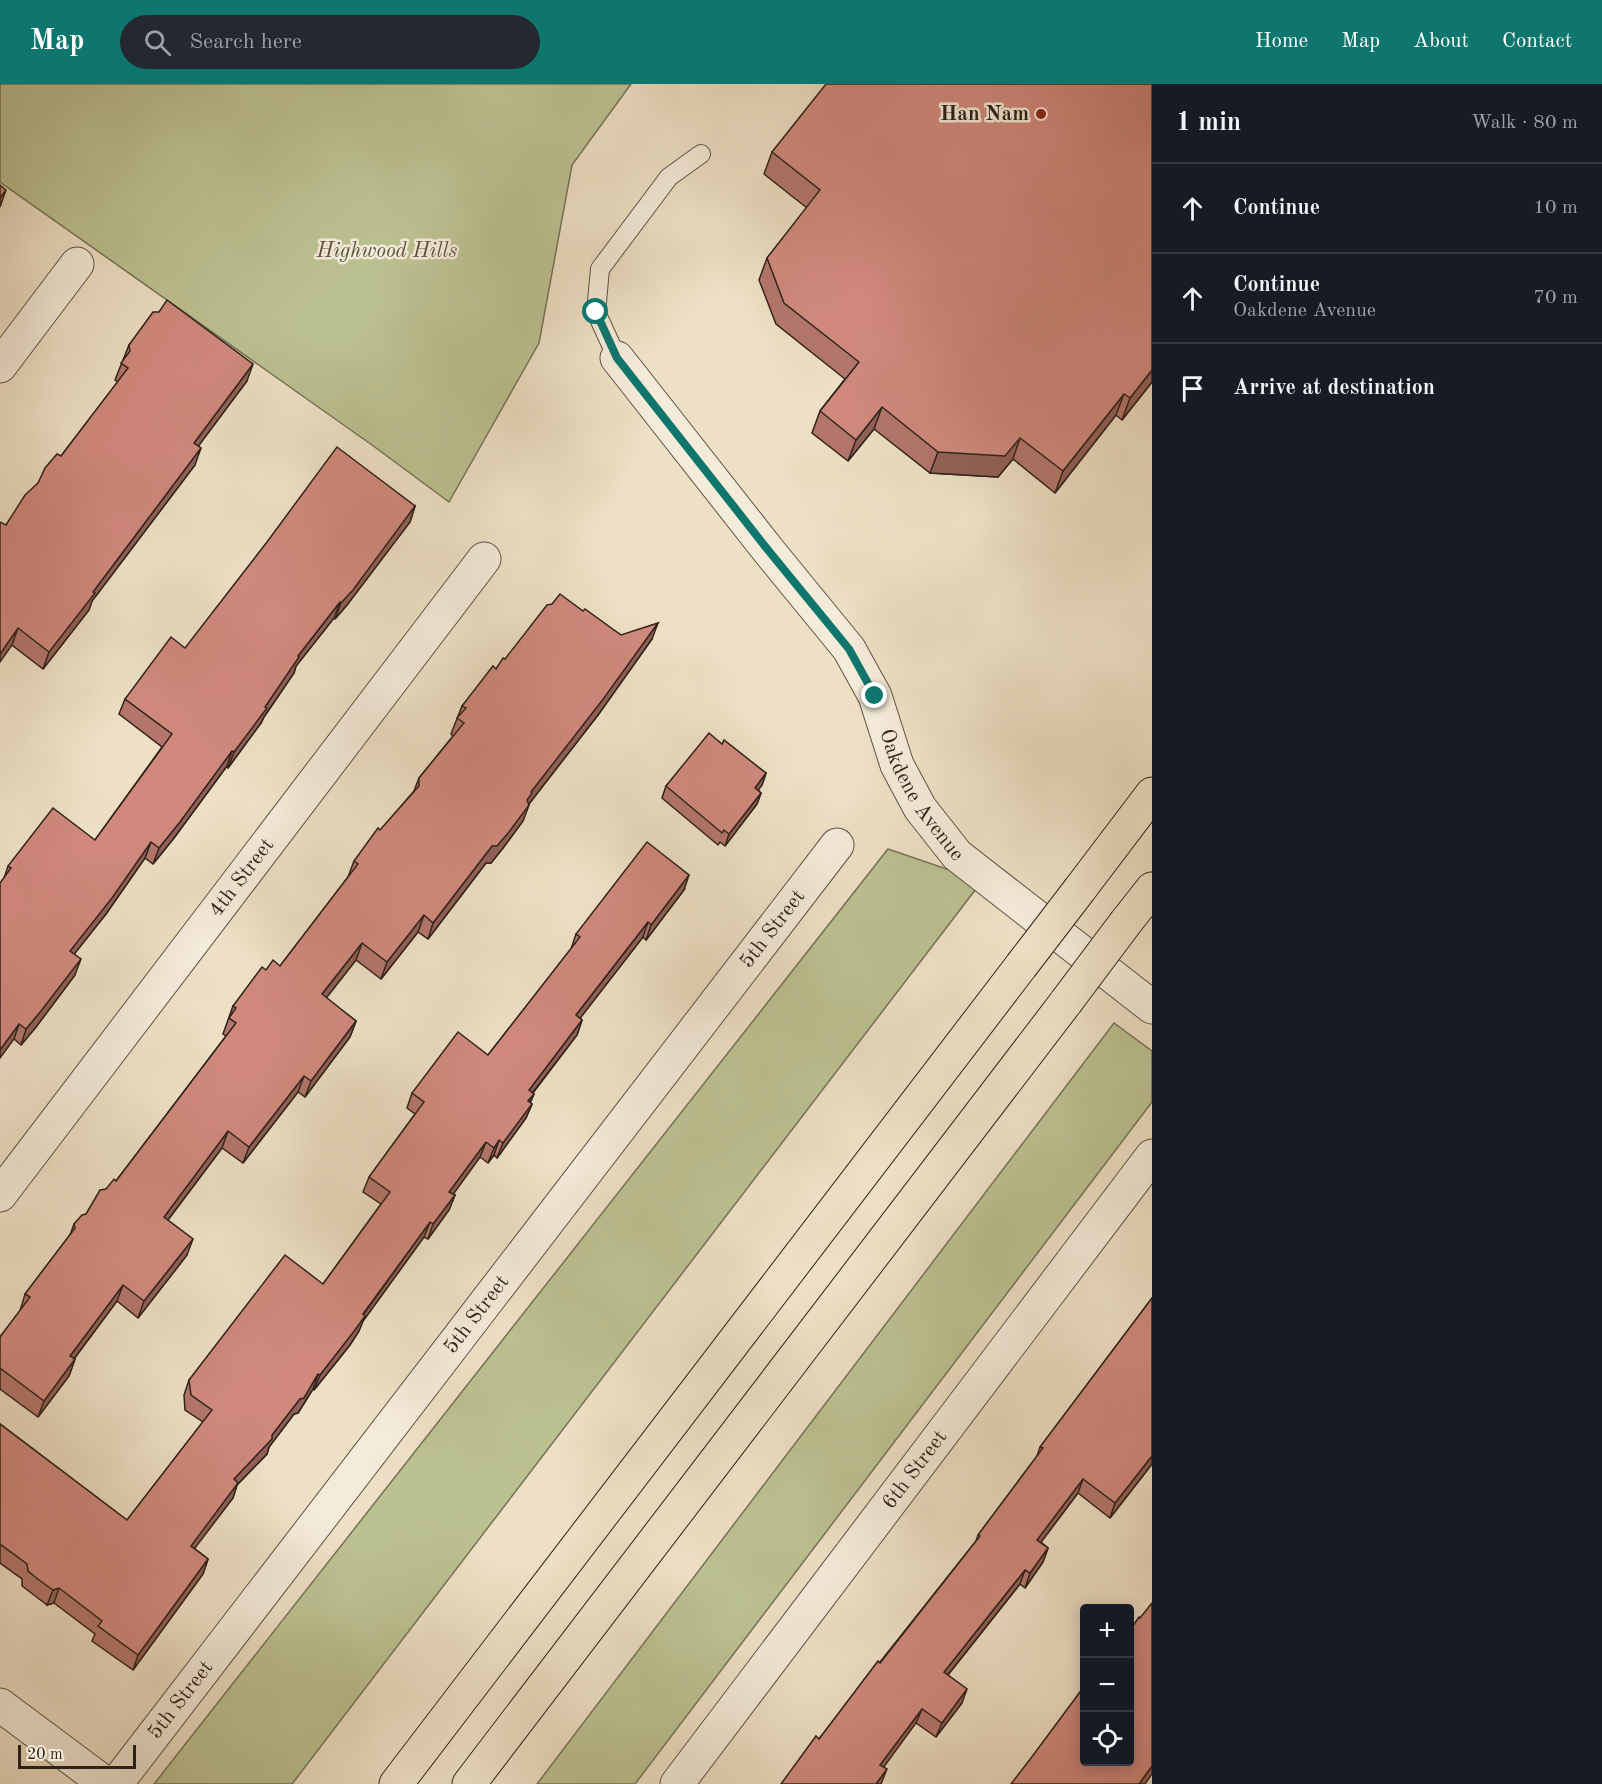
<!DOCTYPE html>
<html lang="en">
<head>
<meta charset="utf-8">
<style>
  :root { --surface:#171b24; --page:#242831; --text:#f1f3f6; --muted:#9ea1a6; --line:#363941; --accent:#0f766e }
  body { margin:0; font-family:"Old Standard TT",serif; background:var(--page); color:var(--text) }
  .controls { position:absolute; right:18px; bottom:18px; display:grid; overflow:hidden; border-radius:6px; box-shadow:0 3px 15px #0003 }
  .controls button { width:54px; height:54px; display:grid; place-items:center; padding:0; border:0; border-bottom:2px solid var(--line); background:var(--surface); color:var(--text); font:30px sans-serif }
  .scale { position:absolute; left:18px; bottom:15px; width:118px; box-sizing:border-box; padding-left:6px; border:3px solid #2e2219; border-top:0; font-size:16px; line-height:21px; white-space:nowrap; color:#2e2219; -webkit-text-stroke:4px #f4ebd9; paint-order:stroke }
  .stop { position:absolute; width:18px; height:18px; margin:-14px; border:4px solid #0f766e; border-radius:50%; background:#fff }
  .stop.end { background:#0f766e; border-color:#fff; box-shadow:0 2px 6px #0008 }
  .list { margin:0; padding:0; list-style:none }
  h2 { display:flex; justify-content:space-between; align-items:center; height:78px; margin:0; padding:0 24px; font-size:26px }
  h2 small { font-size:20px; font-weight:400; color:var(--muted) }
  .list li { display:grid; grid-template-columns:39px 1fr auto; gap:18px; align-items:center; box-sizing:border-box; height:90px; padding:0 24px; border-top:2px solid var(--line) }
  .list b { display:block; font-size:22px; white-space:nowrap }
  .list p { margin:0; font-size:20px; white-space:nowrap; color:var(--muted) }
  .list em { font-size:20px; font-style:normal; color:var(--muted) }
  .icon { flex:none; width:33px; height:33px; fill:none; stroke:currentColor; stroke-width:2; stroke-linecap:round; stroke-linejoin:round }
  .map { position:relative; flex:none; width:1152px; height:1700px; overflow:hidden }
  header { display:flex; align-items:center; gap:36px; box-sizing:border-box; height:84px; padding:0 30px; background:var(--accent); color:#fff }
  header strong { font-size:28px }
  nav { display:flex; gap:33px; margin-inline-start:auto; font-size:21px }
  .search { width:420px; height:54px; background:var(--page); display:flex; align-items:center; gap:15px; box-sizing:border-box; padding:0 21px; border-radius:33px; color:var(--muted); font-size:22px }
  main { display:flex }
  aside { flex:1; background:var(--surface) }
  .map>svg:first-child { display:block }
  .green { fill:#bcc192; stroke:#757256; stroke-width:1.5 }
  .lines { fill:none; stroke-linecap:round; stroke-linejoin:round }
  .lane-casing { stroke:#5e5244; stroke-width:20 }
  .street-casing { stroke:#5e5244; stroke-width:35 }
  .highway-casing { stroke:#2e2219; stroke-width:35 }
  .lane { stroke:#f4ebd9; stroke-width:18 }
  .street { stroke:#f4ebd9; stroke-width:33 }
  .highway { stroke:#eee0c5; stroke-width:33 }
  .highway-bridge-casing { stroke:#2e2219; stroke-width:35; stroke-linecap:butt }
  .highway-bridge { stroke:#eee0c5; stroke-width:33 }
  .wall { fill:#b4766c; stroke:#2e2219; stroke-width:1.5 }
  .shaded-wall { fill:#926058; stroke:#2e2219; stroke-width:1.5 }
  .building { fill:#d1897e; stroke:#2e2219; stroke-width:1.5 }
  .route { stroke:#0f766e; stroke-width:8 }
  .poi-dot { fill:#8f2418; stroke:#f4ebd9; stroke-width:2 }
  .labels { text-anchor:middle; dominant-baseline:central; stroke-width:5; stroke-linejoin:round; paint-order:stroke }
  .poi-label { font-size:21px; font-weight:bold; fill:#2e2219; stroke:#f4ebd9; text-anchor:end }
  .park-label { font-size:21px; font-style:italic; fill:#59523d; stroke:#f4ebd9 }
  .street-label { font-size:21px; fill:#2e2219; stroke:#f4ebd9 }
</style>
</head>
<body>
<header>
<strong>Map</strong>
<div class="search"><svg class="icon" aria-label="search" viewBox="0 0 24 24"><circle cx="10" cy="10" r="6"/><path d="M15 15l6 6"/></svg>Search here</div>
<nav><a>Home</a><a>Map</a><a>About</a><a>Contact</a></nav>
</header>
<main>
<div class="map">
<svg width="1152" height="1700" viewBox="0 0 1152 1700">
  <rect width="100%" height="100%" fill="#eee0c5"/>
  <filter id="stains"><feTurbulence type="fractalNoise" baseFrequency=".00333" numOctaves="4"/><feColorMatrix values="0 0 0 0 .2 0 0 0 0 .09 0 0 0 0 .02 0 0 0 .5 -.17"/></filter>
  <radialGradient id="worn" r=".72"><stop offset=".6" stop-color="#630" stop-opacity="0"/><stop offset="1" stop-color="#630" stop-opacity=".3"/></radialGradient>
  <g class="green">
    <path d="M0,0H631L572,81L539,259L449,418L372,361L0,98Z"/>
    <path d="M888,765L982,797L292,1700H154Z"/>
    <path d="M1114,939L1152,967V1018L635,1700H537Z"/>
  </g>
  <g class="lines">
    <g class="lane-casing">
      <path id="lane" d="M617,274L596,228L600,185L669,93L701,70"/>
    </g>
    <g class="street-casing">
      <g id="street">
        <path id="s1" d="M617,274L768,466L849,565L875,612L897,681L920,724L957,771L1152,923"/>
        <path d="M0,282L77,180"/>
        <path id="s2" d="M0,1111L484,475"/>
        <path d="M0,1621L106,1700"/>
        <path id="s3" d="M116,1700L837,761"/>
        <path id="s4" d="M677,1700L1152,1072"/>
      </g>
    </g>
    <g class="highway-casing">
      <g id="highway">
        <path d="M1080,805L1152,710"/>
        <path d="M1126,838L1152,805"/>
        <path d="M396,1700L1021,882"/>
        <path d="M469,1700L1066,918"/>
      </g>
    </g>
    <use href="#lane" class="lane"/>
    <use href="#street" class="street"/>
    <use href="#highway" class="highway"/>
    <g class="highway-bridge-casing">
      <g id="highway-bridge">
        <path d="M1021,882L1080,805"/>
        <path d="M1066,918L1126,838"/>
      </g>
    </g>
    <use href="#highway-bridge" class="highway-bridge"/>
  </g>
  <g class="wall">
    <path d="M772,68L1152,298L1122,336L1116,331L1055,409L1013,375L998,393L930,389L874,345L848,377L812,349L820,327L845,295L776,240L759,196L767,174L807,124L764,90Z"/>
    <path d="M129,261L247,297L198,362L195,381L92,517L89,526L43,585L12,561L6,441L38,399L61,372L118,298L115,296Z"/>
    <path d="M415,422L410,438L347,521L335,535L334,534L296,582L294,589L264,633L261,639L228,684L227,682L174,754L153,780L145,774L106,830L74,870L75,891L36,943L21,961L14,955L4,794L8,782L95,756L162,663L119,630L125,615L185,564Z"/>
    <path d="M583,527L621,551L652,555L598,631L529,720L523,737L503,764L491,779H486L428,855L418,848L381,895L356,876L326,914L356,937L350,953L305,1013L298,1008L243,1079L222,1064L168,1136L187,1171L138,1234L117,1217L74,1275H75L69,1292L38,1333L0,1305V1253L20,1227L25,1210L70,1151L74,1140L86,1130L106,1105L116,1097L226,952L223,950L233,922L266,886L280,882L348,793L354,777L414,707L419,694L453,652L451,650L462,622L505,575Z"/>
    <path d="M722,660L766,689L762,701L758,706L761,709L757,720L725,762L720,758L718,761L662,714L666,702Z"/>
    <path d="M684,806L646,856L643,853L580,934L582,936L577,951L533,1009L534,1010L530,1019L532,1020L526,1034L497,1074L494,1071L488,1079L480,1073L453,1110L455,1111L449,1126L428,1155L424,1153L363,1237L359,1247L350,1261L314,1306L313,1305L298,1329L294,1330L269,1363L267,1370L237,1401L233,1414L194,1464L208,1475L203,1490L133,1586L92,1557L95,1550L54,1519L47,1521L22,1502V1495L0,1479V1340L127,1436L203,1338L185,1326L184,1311L189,1296L323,1200L381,1120L363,1108L369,1093L415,1030L407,1024L412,1009L488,971L571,865L576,850Z"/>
    <path d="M1152,1214V1380L1110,1434L1078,1409L1041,1458L1048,1464L1043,1478L1025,1504L1020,1500L948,1591L962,1619L936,1653L916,1639L819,1655L976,1457L978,1451L1037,1372L1040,1363Z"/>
  </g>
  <g class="shaded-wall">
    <path d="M6,106L0,123V114Z"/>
    <path d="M253,280L247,297L188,376L194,359Z"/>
    <path d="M1152,286V298L1122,336L1130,314Z"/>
    <path d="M1124,310L1116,331L1055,409L1063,387Z"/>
    <path d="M882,323L874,345L848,377L856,356Z"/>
    <path d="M1020,354L1013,375L998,393L930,389L938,368Z"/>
    <path d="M201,364L195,381L92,517L89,526L43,585L49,568L93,508Z"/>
    <path d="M415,422L410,438L347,521L335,535L341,519Z"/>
    <path d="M340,518L334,534L296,582L294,589L264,633L261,639L228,684L234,668L265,623L298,572Z"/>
    <path d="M658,539L652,555L598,631L528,721H529L523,737L503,764L491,779H486L428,855L433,839L527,716L531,708Z"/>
    <path d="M18,544L12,561L0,578V570Z"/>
    <path d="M232,667L227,682L174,754L153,780L159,764Z"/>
    <path d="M766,689L762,701L751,716L755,704Z"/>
    <path d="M761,709L757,720L725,762L729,750Z"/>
    <path d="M151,758L145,774L106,830L64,883L70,867Z"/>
    <path d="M689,791L684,806L646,856L651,841Z"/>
    <path d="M424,831L418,848L381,895L387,878Z"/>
    <path d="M648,838L643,853L571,946L576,931Z"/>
    <path d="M362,859L356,876L316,927L322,910Z"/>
    <path d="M81,875L75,891L36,943L21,961L26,945Z"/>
    <path d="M582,936L577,951L523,1021L529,1006Z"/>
    <path d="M356,937L350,953L305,1013L311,997Z"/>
    <path d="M19,940L14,955L0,974V966Z"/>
    <path d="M304,992L298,1008L243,1079L249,1063Z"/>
    <path d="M534,1010L528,1024L532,1020L526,1034L497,1074L503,1059L528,1017Z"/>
    <path d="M228,1047L222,1064L158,1149L164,1133Z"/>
    <path d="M499,1056L494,1071L488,1079L494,1064Z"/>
    <path d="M486,1058L480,1073L444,1123L449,1108Z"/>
    <path d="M455,1111L449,1126L428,1155L433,1140Z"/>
    <path d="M430,1138L424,1153L363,1237L359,1247L350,1261L314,1306L320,1291Z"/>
    <path d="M193,1155L187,1171L138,1234L144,1217Z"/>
    <path d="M123,1201L117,1217L64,1288L70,1272Z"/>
    <path d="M75,1275L69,1292L38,1333L44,1317Z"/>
    <path d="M318,1290L313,1305L298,1329L294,1330L269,1363L267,1370L237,1401L233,1414L185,1477L191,1462L234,1395L272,1351Z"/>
    <path d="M1152,1372V1380L1110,1434L1115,1419Z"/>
    <path d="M1083,1395L1078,1409L1032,1470L1037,1456Z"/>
    <path d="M1048,1464L1043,1478L1025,1504L1030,1489Z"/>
    <path d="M208,1475L203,1490L133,1586L138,1571Z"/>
    <path d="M1025,1486L1020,1500L939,1602L944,1588Z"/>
    <path d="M59,1504L54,1519L47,1521L53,1506Z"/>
    <path d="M967,1605L962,1619L936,1653L942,1639Z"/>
    <path d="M922,1625L916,1639L875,1695L880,1681Z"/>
    <path d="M1152,1682V1690L1145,1700H1139Z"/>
    <path d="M887,1685L881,1700H876Z"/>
  </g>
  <g class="building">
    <path d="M826,0H1152V286L1130,314L1124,310L1063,387L1020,354L1005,372L938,368L882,323L856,356L820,327L859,278L784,219L767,174L820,106L772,68Z"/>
    <path d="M0,101L6,106L0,114Z"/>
    <path d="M167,216L253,280L194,359L201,364L93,508L95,509L49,568L18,544L0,570V438L6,441L25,411L38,399L45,384L57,370L61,372L128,284L121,279L130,267L129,261L153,228H159Z"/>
    <path d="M337,363L415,422L353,506L341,519L340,518L298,572L299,573L265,623L267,624L234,668L232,667L180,738L159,764L151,758L112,814L70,867L81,875L41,927L26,945L19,940L0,966V799L11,784L8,782L53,724L95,756L172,650L125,615L171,553L185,564L267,458Z"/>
    <path d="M560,510L583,527L585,525L621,551L658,539L604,614L531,708L532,709L527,716L529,721L509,748L497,762H492L433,839L424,831L387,878L362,859L322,910L356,937L311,997L304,992L249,1063L228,1047L164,1133L193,1155L144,1217L123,1201L70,1272L75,1275L44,1317L0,1284V1253L30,1213L25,1210L75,1144L74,1140L82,1131L86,1130L100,1106L106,1105L114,1095L116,1097L236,939L229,934L236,924L233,922L262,883L266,886L273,876L280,882L358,780L354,777L378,744L380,746L419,702V694L464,639L457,634L466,624L462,622L493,582L496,585L503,574L505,575L547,521L552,520Z"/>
    <path d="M709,649L722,660L724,656L766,689L755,704L761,709L729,750L724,746L722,749L666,702Z"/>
    <path d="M647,758L689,791L651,841L648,838L576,931L582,936L529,1006L534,1010L528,1017L532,1020L503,1059L499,1056L494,1064L486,1058L449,1108L455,1111L433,1140L430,1138L363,1230L365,1232L355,1246L320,1291L318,1290L304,1314L300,1315L272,1351V1355L234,1395L238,1399L191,1462L208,1475L138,1571L98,1542L102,1537L59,1504L53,1506L39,1496L28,1487L27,1480L0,1460V1340L127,1436L212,1326L191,1311L189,1296L285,1171L323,1200L390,1108L369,1093L424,1018L412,1009L458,948L488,971L580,853L576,850Z"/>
    <path d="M1152,1214V1372L1115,1419L1083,1395L1037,1456L1048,1464L1030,1489L1025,1486L944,1588L967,1605L942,1639L922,1625L880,1681L887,1685L876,1700H781L816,1652L819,1655L878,1577L880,1579L980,1452L978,1451L1043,1364L1040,1363Z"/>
    <path d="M1152,1519V1682L1139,1700H1011L1031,1674L1083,1604L1084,1605V1677H1130V1546L1139,1533L1140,1534Z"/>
  </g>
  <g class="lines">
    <path class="route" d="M596,228L617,274L768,466L849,565L875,612"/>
  </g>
  <circle class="poi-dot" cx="1041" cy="30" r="6"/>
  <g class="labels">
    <g class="poi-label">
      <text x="1029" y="30">Han Nam</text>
    </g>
    <g class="park-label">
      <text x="387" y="167">Highwood Hills</text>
    </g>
    <g class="street-label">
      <text stroke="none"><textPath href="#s1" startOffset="536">Oakdene Avenue</textPath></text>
      <text stroke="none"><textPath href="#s2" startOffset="399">4th Street</textPath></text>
      <text stroke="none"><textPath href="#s3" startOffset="1078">5th Street</textPath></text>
      <text stroke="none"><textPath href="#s3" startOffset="592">5th Street</textPath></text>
      <text stroke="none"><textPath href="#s4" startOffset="394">6th Street</textPath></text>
      <text stroke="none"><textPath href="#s3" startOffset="106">5th Street</textPath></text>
    </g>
  </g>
  <rect width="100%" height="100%" filter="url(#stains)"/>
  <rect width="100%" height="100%" fill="url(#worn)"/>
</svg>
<div class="controls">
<button>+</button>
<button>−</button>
<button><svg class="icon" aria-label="locate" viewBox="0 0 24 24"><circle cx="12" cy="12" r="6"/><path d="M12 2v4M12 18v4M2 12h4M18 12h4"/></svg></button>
</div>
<div class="scale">20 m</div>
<div class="stop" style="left:596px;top:228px"></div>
<div class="stop end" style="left:875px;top:612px"></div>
</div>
<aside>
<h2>1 min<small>Walk · 80 m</small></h2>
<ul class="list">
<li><svg class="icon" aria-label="ahead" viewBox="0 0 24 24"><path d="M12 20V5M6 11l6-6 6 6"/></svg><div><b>Continue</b></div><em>10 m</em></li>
<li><svg class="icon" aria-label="ahead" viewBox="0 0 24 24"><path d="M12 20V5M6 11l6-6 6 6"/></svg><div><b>Continue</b><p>Oakdene Avenue</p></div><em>70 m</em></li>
<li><svg class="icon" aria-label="arrive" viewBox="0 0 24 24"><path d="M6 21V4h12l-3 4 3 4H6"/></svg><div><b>Arrive at destination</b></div></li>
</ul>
</aside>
</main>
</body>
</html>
